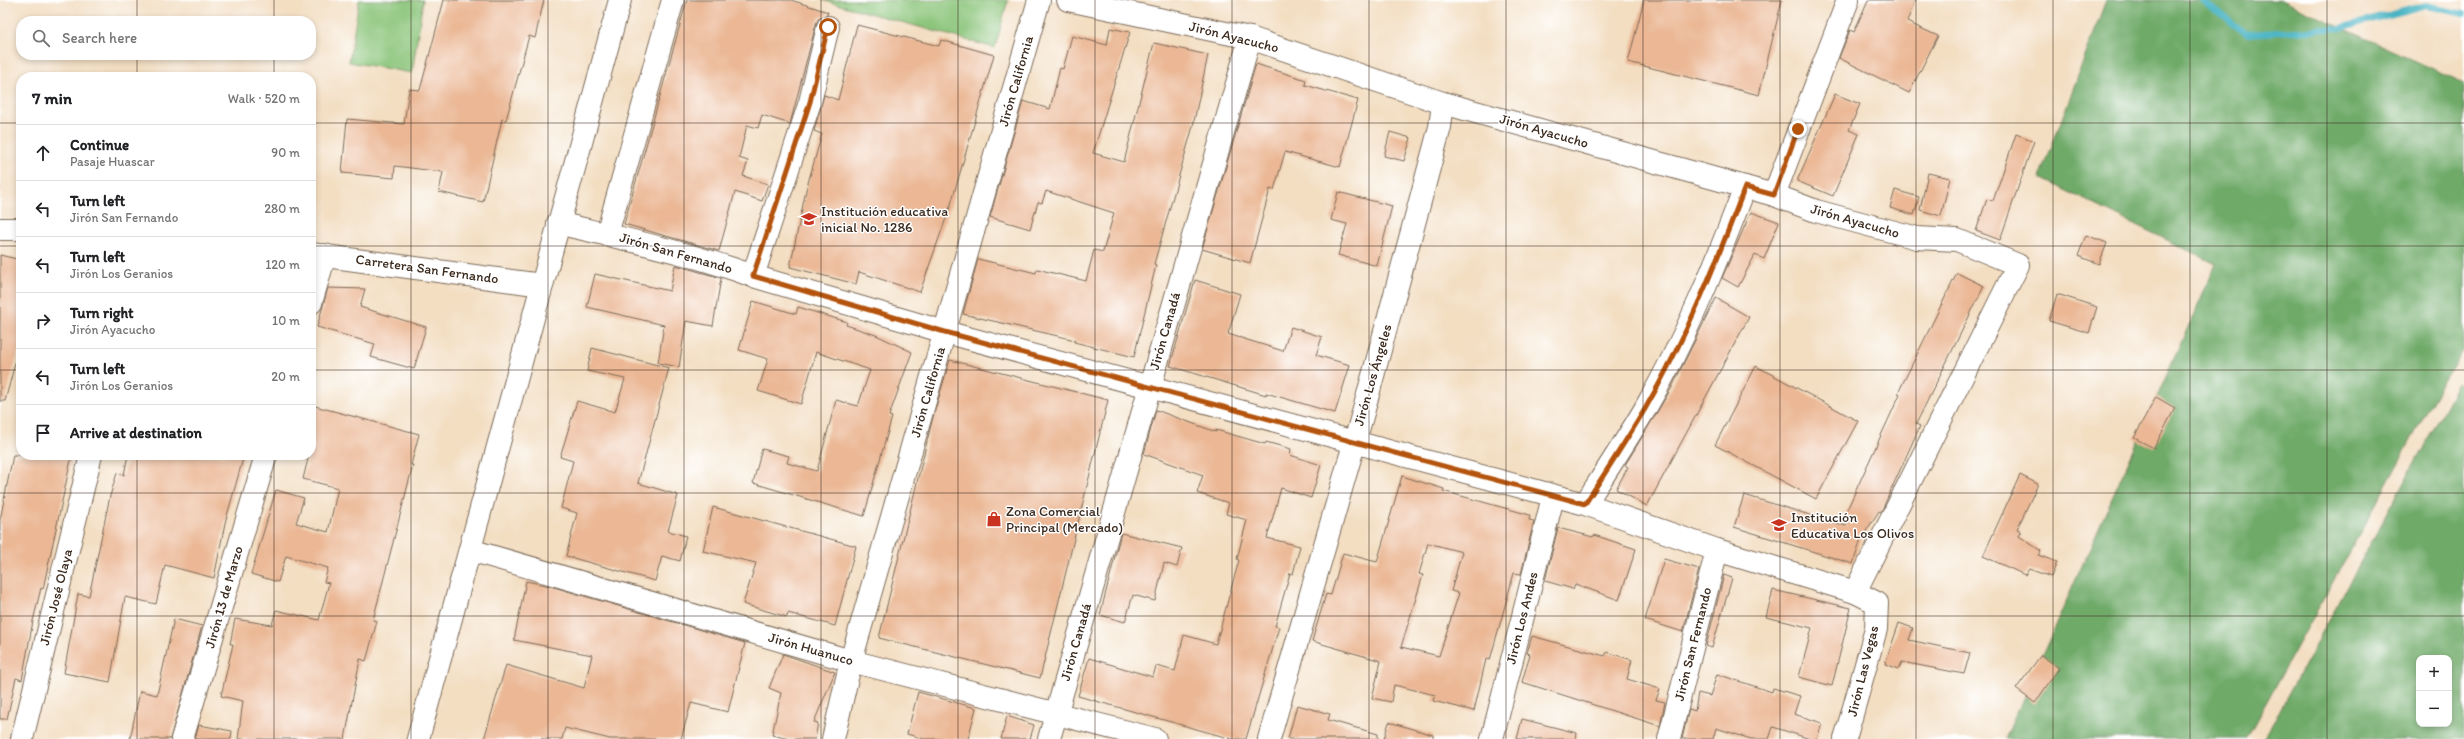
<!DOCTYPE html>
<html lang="en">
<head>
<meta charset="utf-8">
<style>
  :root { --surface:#fff; --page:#f6f6f6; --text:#202124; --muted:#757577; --line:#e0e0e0 }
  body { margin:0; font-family:Itim,sans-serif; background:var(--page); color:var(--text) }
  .controls { position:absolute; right:12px; bottom:12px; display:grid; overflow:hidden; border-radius:8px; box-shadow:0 2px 6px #0003 }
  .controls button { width:36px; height:36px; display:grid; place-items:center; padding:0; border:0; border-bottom:1px solid var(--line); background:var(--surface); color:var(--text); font:20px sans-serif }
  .stop { position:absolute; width:12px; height:12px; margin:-9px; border:3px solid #b45309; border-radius:50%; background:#fff }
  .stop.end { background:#b45309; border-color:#fff; box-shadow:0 1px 4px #0008 }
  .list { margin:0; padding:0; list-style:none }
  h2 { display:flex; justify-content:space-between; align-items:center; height:52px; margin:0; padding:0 16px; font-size:17px }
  h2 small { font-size:13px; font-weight:400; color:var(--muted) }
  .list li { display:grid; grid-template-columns:26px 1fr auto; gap:12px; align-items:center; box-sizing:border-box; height:56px; padding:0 16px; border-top:1px solid var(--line) }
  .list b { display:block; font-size:15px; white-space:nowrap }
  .list p { margin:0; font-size:13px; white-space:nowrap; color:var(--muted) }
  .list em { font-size:13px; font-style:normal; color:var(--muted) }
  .icon { flex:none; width:22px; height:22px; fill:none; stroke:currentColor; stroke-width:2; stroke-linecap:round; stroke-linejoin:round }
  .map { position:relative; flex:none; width:2464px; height:739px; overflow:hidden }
  .search { position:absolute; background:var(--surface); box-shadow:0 2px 6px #0003; left:16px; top:16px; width:300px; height:44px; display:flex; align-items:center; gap:10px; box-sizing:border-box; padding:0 14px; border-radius:16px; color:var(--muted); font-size:15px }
  .panel { position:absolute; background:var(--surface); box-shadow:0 2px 6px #0003; left:16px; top:72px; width:300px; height:388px; border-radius:16px }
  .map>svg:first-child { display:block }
  .green { fill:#8ac479; stroke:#62774c }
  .forest { fill:#6faa69; stroke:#556a44; fill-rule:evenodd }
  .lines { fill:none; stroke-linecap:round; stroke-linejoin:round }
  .stream { stroke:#46b3c3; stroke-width:6 }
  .building { fill:#ebb794; fill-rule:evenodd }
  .minor-casing { stroke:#7b6957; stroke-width:24 }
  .highway-casing { stroke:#7b6957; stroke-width:24 }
  .minor { stroke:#fff; stroke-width:22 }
  .highway { stroke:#fff; stroke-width:22 }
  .route { stroke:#b45309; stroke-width:5 }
  .grid { fill:none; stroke:#3b2a1e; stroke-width:1; stroke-opacity:0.55 }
  .labels { text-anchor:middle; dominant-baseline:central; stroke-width:3; stroke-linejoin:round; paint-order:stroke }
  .street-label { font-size:14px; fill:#3b2a1e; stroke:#fff }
  .poi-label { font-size:14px; fill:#3b2a1e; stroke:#fff; text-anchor:start }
</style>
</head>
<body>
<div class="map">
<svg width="2464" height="739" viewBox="0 0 2464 739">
  <rect width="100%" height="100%" fill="#fff"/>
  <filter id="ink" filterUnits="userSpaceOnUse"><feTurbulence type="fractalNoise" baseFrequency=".025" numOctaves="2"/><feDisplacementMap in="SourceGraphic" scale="8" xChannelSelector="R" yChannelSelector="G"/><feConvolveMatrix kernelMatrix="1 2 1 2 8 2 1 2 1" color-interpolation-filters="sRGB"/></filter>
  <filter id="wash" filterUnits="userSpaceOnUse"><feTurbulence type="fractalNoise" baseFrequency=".012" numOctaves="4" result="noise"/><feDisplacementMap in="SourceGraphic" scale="16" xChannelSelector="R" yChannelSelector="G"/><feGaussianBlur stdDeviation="0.9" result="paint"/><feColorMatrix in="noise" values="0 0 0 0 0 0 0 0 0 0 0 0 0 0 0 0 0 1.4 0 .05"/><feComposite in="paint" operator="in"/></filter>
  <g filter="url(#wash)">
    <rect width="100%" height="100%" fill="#f3dec2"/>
    <g class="green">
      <path d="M359,0H423L412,73L349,62Z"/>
      <path d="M822,0H1008L995,48Z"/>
    </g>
    <g class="forest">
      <path d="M2106,0H2282L2464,83V351L2446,377L2246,739H2005L2216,264L2040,178Z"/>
      <path d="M2458,383L2464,387V739H2264ZM2419,658H2449V724H2419Z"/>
    </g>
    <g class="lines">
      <path class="stream" d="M2202,0L2247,34L2340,28L2427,5L2464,13"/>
    </g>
    <g id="blocks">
      <g class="building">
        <path d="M444,0H544L535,38L529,36L506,120L502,119L483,202L439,192L443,172L395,166L394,178L342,173L347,119L404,124L409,89L420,90Z"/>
        <path d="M687,0H791L828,12L827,15L819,18L816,24L790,124L762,115L758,128L747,125L739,158L748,161L743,176L768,184L762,201L735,192L719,251L624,224Z"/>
        <path d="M1644,0H1782L1759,95L1628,62Z"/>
        <path d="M1868,0H1915L1907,22L1938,36L1909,93L1839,58L1850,30L1854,32Z"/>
        <path d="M857,25L939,46L941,40L994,55L951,204L920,292L859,272L856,284L790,267L806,190L822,134L814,131L824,95L838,100Z"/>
        <path d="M1110,28L1130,32L1093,153L1124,162L1154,43L1208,55L1193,126L1154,264L1156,265L1134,357L1074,342L1075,340L963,314L978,259L1036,273L1037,269L1086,281L1094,250L1103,252L1114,213L1046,191L1042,203L1038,202L1030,229L990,217L1023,101L1050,109L1060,68L1063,69L1072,36L1107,45Z"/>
        <path d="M1256,64L1306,80L1305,85L1358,100L1340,167L1285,152L1274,190L1270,189L1250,263L1202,249Z"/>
        <path d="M1835,94L1860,104L1849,130L1859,134L1833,196L1797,181Z"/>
        <path d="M1390,132L1411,138L1404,161L1384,156Z"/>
        <path d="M2016,134L2034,141L2000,240L1976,231L1987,199L1993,201Z"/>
        <path d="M1928,173L1950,178L1941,216L1920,210Z"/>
        <path d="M1895,190L1919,197L1914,215L1890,208Z"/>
        <path d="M1338,192L1392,206L1377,266L1338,255L1347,224L1331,220Z"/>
        <path d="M1751,212L1779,222L1764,259L1755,255L1738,287L1722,278Z"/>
        <path d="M2086,235L2107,243L2099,264L2078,256Z"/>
        <path d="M0,255L21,260V353L18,352L5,401H0Z"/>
        <path d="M675,265L721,278L713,326L686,321L679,367L658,363L664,325L587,307L595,274L670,291Z"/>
        <path d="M1957,273L1984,286L1916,424L1920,426L1881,512L1879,511L1861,539L1853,564L1734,527L1744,495L1846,526L1849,517L1845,514L1900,394L1898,393Z"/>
        <path d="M1195,280L1240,294L1228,334L1283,351L1291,327L1322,337L1316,355L1350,365L1335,413L1266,393V395L1170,366Z"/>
        <path d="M328,288L365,289L360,307L426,327L414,369L371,357L375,344L317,327Z"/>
        <path d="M2057,294L2097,307L2089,333L2049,321Z"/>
        <path d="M1716,298L1749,317L1647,506L1616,489L1628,467L1625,465L1671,389Z"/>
        <path d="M753,301L796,314L798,307L847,322L846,325L876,335L912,352L889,416L892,417L864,516L753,483L762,449L789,456L787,463L817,471L836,400L858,406L870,370L816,352L801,404L758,391L768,359L739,350Z"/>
        <path d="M592,348L669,368L638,483L678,495L668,531L686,536L680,561L662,556L655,581L566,556L577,513L561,508L573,461L560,457L577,401L615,412L625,379L587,371Z"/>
        <path d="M950,360L1108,400L1040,678L879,638L933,417Z"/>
        <path d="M1756,366L1858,421L1816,499L1715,445Z"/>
        <path d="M2156,397L2175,408L2154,448L2134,438Z"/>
        <path d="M311,405L419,434L411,465H413L373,620L377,621L366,661L360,659L345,739H238L243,701L221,696L233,644H230L235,619L272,625L276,610L319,620L329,583L324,582L328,568L286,556L278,582L251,574L276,490L304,498L296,523L328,532L338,488L303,479L309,455H311Z"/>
        <path d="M1156,410L1216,432V430L1265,444L1266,442L1291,449L1290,455L1321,465L1311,498L1281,488L1267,538L1300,546L1293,574L1290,573L1275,626L1279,627L1246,739H1232L1078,696L1089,658L1153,677L1156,666L1175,671L1184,635L1216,644L1239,560L1237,559L1247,520L1226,514L1229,503L1197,493L1203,475L1144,454Z"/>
        <path d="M13,455H72L43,589L41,588L33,621L22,680L16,678L7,719H0V520Z"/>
        <path d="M128,455H244L225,523L214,578L165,565L156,604L125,597L110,682L64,673L78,594L89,596L110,496L117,473L124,475Z"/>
        <path d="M2020,475L2038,484L2017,529L2021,531L2019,536L2041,551L2038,555L2057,562L2051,577L2029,569L2025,575L1983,556Z"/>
        <path d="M1402,476L1444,489L1443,491L1530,515L1529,520L1534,521L1521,574L1514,573L1490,660L1486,659L1474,711L1433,701L1435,695L1394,685L1391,702L1372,698L1381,661L1312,641L1326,594L1331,595L1343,553L1377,562ZM1428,543L1462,552L1451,591L1459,593L1439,656L1401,647L1423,575L1419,574Z"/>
        <path d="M713,507L856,546L835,626L788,613L787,617L743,604L756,563L703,551Z"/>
        <path d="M1558,528L1593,537L1594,535L1636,549L1619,600L1575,584L1573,589L1545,581Z"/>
        <path d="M1121,533L1182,548L1177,567L1164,563L1155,601L1133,595L1125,622L1100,615Z"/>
        <path d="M1664,559L1699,569L1683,632L1645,620Z"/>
        <path d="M1724,575L1732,578L1712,648L1706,646Z"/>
        <path d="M526,581L550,586L745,643L728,712L691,703L681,739H610L565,728L562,739H484L506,665L584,688L592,655L514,640Z"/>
        <path d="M1773,590L1851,608L1832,686L1799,677L1812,628L1766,617Z"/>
        <path d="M174,619L202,626L170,739H130L140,691L157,695Z"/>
        <path d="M1899,623L1913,628L1909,640L1970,653L1964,674L1902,662L1899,669L1885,664Z"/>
        <path d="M1532,636L1605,656L1607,652L1632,660L1627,679L1660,689L1656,700L1665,702L1660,726L1522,682L1530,654L1527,653Z"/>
        <path d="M783,654L835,672L814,722L818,723L815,739H789L772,735L781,693L769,688Z"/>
        <path d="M2041,655L2059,668L2035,703L2016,689Z"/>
        <path d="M1717,674L1772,692L1773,688L1800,696L1794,714L1822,723L1817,739H1810L1773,727L1769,739H1751L1716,728L1713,739H1682L1689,709L1695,711L1698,693L1710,696Z"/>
        <path d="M918,692L976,708L968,739H924L907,734Z"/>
        <path d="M1297,705L1330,714L1328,720L1378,734V739H1288Z"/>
        <path d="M1007,716L1034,725L1030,739H1001Z"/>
        <path d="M1522,719L1577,733L1576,739H1517Z"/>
        <path d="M1389,722L1433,735V739H1384Z"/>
        <path d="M199,725L232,731L231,739H195Z"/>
      </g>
    </g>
  </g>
  <g filter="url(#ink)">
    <use href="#blocks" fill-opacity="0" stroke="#7b6957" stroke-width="1"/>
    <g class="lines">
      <g class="minor-casing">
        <g id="minor">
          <path d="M1068,0L1250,38L1443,103L1774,195L1816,211L1917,238L1957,240L2018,265L1855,592"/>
          <path d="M1774,195L1848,0"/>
          <path d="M558,223C624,239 690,253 753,276L945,332L1585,504L1717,550L1855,592L1877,603L1876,629L1845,739"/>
          <path d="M0,229H21"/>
          <path d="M607,234L673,0"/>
          <path d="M311,254L542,285"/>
          <path d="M753,276L810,102L828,27"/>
          <path d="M311,303L325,255"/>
          <path d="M1585,504C1605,473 1626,441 1645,409C1686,339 1716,263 1745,187"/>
          <path d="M470,550L851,661L1155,739"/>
          <path d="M22,739L91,455"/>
          <path d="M182,739L266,455"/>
          <path d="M833,739L851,661L1039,0"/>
          <path d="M1049,739L1250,38"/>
          <path d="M1269,739L1363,413L1440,127L1443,103"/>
          <path d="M1492,739L1553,497"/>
          <path d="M1669,739L1717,550"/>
        </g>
      </g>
      <g class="highway-casing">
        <path id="highway" d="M418,739L620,0"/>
      </g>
      <use href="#minor" class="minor"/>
      <use href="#highway" class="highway"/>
    </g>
  </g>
  <g class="lines" filter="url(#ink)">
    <path class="route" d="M828,27L810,102L753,276L945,332L1585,504C1605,473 1626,441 1645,409C1686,339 1716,263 1745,187L1774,195L1798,129"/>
  </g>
  <path class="grid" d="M137,0V21M274,0V21M411,0V739M548,0V739M684,0V739M821,0V739M958,0V739M1095,0V739M1232,0V739M1369,0V739M1506,0V739M1643,0V739M1780,0V739M1916,0V739M2053,0V739M2190,0V739M2327,0V739M137,55V77M274,55V77M0,123H21M311,123H2464M0,246H21M311,246H2464M0,370H21M311,370H2464M137,455V739M274,455V739M0,493H2464M0,616H2464"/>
  <defs>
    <g id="school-bare" transform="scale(1.2)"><path d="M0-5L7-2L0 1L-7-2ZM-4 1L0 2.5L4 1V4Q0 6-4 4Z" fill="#c8321e" stroke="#fff" stroke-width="2.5" paint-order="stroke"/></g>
    <g id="shop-bare" transform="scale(1.2)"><path d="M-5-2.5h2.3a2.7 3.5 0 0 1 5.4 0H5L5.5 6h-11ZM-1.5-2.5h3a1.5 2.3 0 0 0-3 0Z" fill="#c8321e" stroke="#fff" stroke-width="2.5" paint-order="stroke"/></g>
  </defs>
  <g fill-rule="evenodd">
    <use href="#school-bare" x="809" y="219"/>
    <use href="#shop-bare" x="994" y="519"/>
    <use href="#school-bare" x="1779" y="525"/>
  </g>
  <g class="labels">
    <g class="street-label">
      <text transform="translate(1234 37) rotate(14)">Jirón Ayacucho</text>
      <text transform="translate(1016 81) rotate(-74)">Jirón California</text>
      <text transform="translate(1544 131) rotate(16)">Jirón Ayacucho</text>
      <text transform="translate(1855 221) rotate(16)">Jirón Ayacucho</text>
      <text transform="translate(676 253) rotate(16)">Jirón San Fernando</text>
      <text transform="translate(427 269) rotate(8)">Carretera San Fernando</text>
      <text transform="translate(1165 331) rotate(-74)">Jirón Canadá</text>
      <text transform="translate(1373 375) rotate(-74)">Jirón Los Ángeles</text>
      <text transform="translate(928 392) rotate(-74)">Jirón California</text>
      <text transform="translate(56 597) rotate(-76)">Jirón José Olaya</text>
      <text transform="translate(224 597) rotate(-74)">Jirón 13 de Marzo</text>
      <text transform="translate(1522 618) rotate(-76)">Jirón Los Andes</text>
      <text transform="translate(1076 642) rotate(-74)">Jirón Canadá</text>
      <text transform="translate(1693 644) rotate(-76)">Jirón San Fernando</text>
      <text transform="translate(811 649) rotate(16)">Jirón Huanuco</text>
      <text transform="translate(1863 671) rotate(-76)">Jirón Las Vegas</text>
    </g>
    <g class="poi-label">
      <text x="821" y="211">Institución educativa<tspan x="821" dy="16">inicial No. 1286</tspan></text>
      <text x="1006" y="511">Zona Comercial<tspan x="1006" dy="16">Principal (Mercado)</tspan></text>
      <text x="1791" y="517">Institución<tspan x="1791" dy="16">Educativa Los Olivos</tspan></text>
    </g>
  </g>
</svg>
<div class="controls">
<button>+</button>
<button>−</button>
</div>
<div class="stop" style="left:828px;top:27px"></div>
<div class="stop end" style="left:1798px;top:129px"></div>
<div class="search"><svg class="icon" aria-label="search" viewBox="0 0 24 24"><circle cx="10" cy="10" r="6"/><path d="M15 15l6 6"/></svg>Search here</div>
<section class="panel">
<h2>7 min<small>Walk · 520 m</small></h2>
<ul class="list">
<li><svg class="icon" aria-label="ahead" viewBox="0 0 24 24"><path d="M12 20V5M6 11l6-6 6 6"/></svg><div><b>Continue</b><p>Pasaje Huascar</p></div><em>90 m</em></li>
<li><svg class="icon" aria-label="left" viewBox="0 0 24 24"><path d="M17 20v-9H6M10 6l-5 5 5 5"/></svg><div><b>Turn left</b><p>Jirón San Fernando</p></div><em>280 m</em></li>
<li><svg class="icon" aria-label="left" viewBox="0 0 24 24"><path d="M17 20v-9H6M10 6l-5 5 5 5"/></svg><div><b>Turn left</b><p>Jirón Los Geranios</p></div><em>120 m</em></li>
<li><svg class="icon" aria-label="right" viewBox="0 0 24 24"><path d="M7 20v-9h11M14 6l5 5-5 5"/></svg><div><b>Turn right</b><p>Jirón Ayacucho</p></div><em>10 m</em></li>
<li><svg class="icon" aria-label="left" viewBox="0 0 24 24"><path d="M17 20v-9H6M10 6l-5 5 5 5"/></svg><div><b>Turn left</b><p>Jirón Los Geranios</p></div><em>20 m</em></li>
<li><svg class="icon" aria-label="arrive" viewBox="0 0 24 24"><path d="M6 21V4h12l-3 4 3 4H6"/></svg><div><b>Arrive at destination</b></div></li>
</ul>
</section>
</div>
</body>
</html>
